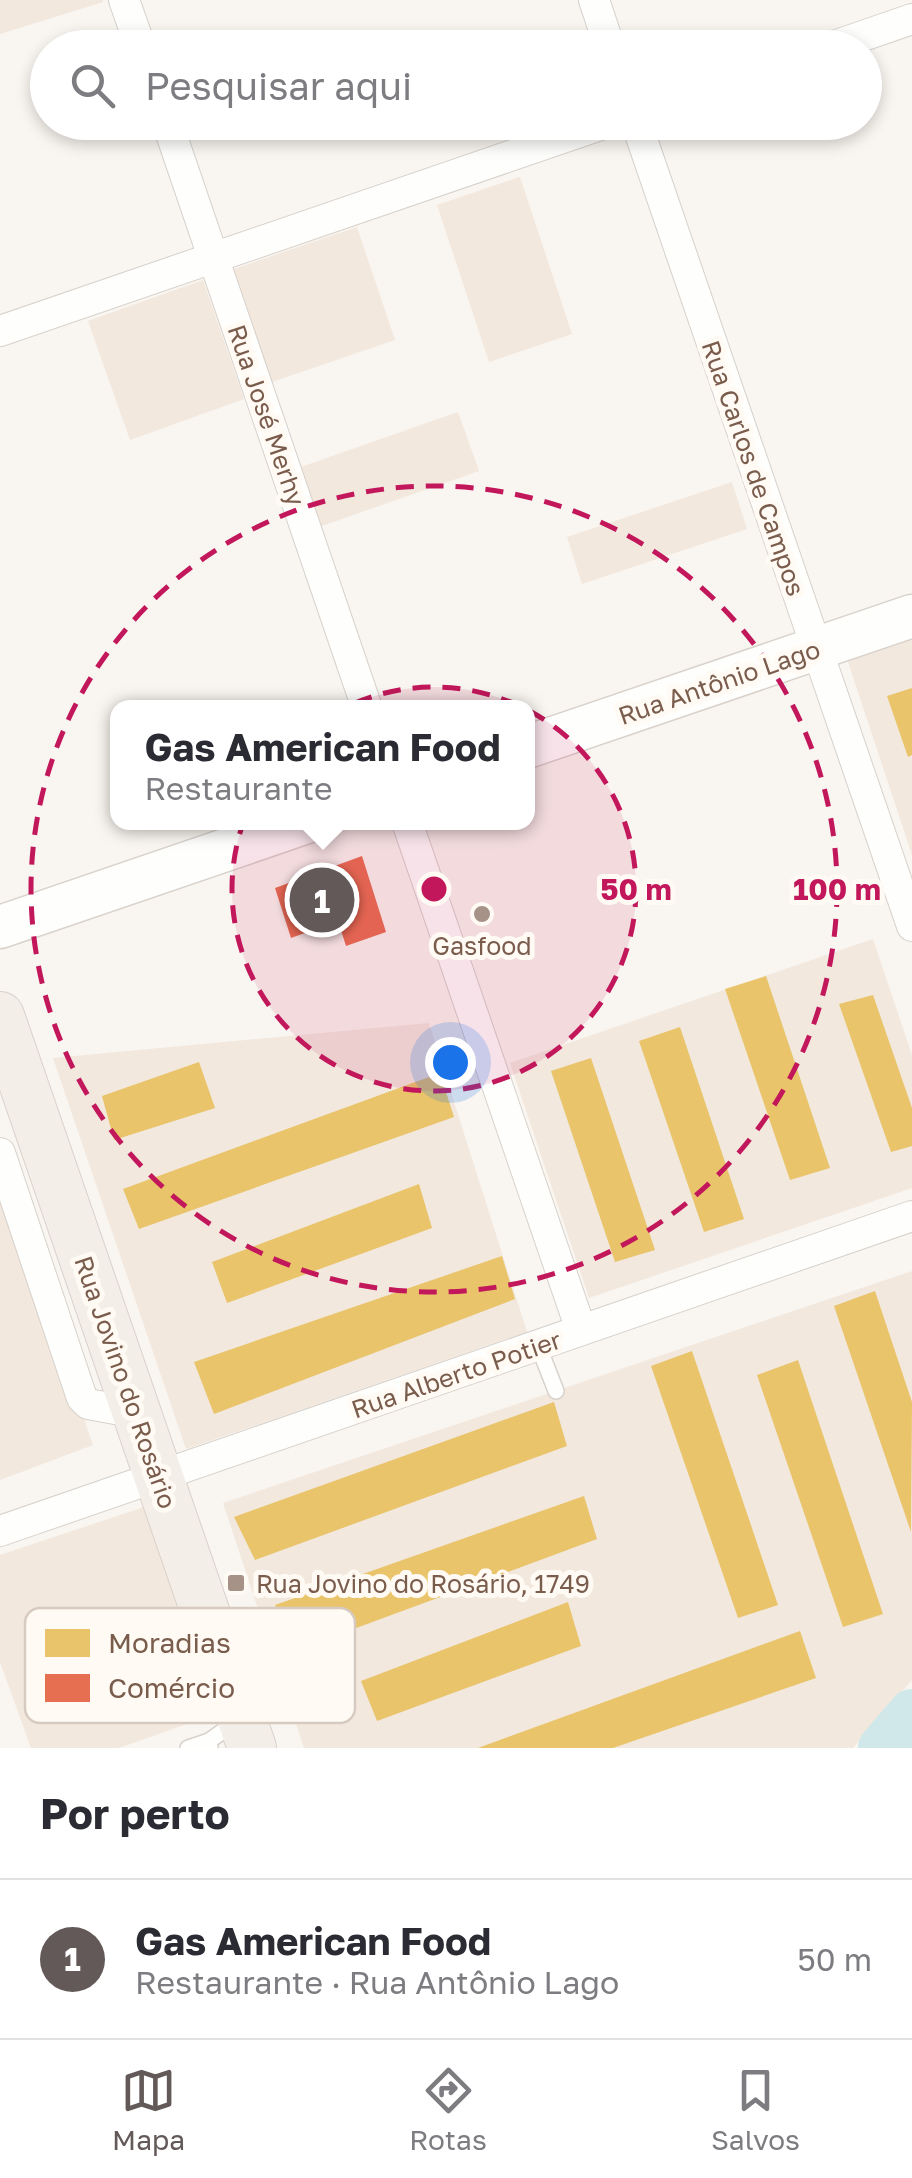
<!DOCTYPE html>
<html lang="pt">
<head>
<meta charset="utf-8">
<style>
  :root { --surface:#fff; --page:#f7f7f7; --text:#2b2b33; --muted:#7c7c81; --line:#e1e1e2; --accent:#625958 }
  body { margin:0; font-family:"Golos Text",sans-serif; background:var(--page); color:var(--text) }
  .you { position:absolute; left:450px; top:1062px; width:35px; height:35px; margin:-25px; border:8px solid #fff; border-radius:50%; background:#1a73e8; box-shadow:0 0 0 15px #1a73e833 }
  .badge { display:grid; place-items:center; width:65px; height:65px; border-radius:50%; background:var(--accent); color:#fff; font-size:32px; font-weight:700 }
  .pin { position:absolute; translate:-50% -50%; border:5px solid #fff; box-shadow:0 2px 10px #0006 }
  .popup { position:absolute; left:110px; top:700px; width:425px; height:130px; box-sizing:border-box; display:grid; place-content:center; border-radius:20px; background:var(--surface); filter:drop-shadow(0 2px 8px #0005); font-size:32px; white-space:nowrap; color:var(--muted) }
  .popup b { font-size:38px; color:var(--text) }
  .popup::after { content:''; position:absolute; left:50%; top:100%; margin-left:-20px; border:20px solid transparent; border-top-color:var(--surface) }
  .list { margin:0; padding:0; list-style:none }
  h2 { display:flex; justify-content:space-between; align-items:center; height:130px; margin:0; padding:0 40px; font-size:42px }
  h2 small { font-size:32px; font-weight:400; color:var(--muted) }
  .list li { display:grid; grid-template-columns:65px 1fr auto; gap:30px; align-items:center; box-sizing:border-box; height:160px; padding:0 40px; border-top:2px solid var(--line) }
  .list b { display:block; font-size:38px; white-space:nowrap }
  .list p { margin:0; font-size:32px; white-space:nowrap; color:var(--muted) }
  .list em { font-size:32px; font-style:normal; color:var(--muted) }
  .icon { flex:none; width:55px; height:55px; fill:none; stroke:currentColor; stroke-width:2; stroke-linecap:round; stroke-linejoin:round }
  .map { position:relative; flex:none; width:912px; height:1748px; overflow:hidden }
  .search { position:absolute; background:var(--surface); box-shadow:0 5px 15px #0003; left:30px; right:30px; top:30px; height:110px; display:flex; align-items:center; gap:25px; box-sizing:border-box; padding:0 35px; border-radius:55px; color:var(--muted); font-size:38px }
  .sheet { height:290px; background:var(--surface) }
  nav { display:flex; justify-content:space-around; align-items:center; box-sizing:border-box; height:140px; border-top:2px solid var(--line); background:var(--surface); font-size:28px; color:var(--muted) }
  nav a { display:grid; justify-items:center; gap:5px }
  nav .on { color:var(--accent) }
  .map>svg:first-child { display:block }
  .residential { fill:#f2e8de }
  .homes { fill:#e9c46a }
  .shops { fill:#e76f51 }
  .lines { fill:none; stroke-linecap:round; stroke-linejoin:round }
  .river { stroke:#d0e8ea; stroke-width:48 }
  .lane-casing { stroke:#d7d1cb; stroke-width:18 }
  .street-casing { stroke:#d7d1cb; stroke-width:32 }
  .secondary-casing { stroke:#d9d2cb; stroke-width:45 }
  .primary-casing { stroke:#dad1cc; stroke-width:50 }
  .lane { stroke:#fefefd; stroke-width:15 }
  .street { stroke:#fefefd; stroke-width:30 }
  .secondary { stroke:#fefefd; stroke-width:42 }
  .primary { stroke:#f3eee8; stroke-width:48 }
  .ring { fill:none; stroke:#c2185b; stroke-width:5; stroke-dasharray:18 12 }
  .poi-dot { fill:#a69286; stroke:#fffaf3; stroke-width:4 }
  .labels { text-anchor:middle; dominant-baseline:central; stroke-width:10; stroke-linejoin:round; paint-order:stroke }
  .street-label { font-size:25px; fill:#7a5c4d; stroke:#fffaf3 }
  .poi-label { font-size:25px; fill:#7a5c4d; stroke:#fffaf3 }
  .key { fill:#fffaf3; stroke:#d7cbc1; stroke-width:2.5 }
  .key-label { font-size:28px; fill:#7a5c4d }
  .centre { fill:#c2185b; stroke:#fffaf3; stroke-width:5 }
  .ring-label { font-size:30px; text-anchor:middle; font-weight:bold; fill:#c2185b; stroke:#fffaf3; stroke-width:10; stroke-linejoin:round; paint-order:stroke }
</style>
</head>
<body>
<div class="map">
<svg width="912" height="1748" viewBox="0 0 912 1748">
  <rect width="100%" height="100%" fill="#f9f5f0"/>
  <g class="residential">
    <path d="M0,0H103V2L0,34Z"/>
    <path d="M520,177L572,334L489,362L437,205Z"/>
    <path d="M357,227L395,340L263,385L225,272Z"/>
    <path d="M203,280L244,399L130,440L88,321Z"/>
    <path d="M458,412L479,471L319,527L298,468Z"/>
    <path d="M732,482L747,529L582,584L567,537Z"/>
    <path d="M912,634V855L846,656Z"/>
    <path d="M873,939L912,1055V1188L589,1298L510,1063Z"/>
    <path d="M429,1023L527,1332L186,1449L53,1058Z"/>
    <path d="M0,1180L93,1445L0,1480Z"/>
    <path d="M912,1271V1680L853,1748H304L223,1503Z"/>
    <path d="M147,1506L218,1713L119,1748H31L0,1662V1555Z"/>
  </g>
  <g class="homes">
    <path d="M912,688V755L908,757L887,696Z"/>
    <path d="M766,976L830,1168L790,1180L725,989Z"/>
    <path d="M873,995L912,1108V1146L891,1152L839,1004Z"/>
    <path d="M680,1027L744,1219L704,1232L639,1041Z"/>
    <path d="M591,1058L655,1250L615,1262L551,1071Z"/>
    <path d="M199,1062L215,1108L114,1140L102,1096Z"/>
    <path d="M440,1073L454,1117L139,1229L123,1189Z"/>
    <path d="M419,1184L432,1228L227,1303L212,1262Z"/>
    <path d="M502,1256L515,1299L214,1414L194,1362Z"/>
    <path d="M875,1291L912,1402L911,1532L834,1306Z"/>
    <path d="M692,1351L778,1605L738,1618L651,1366Z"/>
    <path d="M798,1360L883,1614L843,1627L757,1375Z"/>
    <path d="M554,1402L567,1446L255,1560L234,1517Z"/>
    <path d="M584,1496L597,1539L294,1651L275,1605Z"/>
    <path d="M568,1602L581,1646L377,1721L361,1681Z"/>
    <path d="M800,1631L816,1678L613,1748H478Z"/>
  </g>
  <path class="shops" d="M362,856L386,932L346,946L338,921L291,938L275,888Z"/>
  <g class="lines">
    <path class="river" d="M882,1748L912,1713"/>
    <g class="lane-casing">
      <g id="lane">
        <path d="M538,1345L556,1391"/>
        <path d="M188,1748L209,1741"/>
        <path d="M210,1748L209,1741L237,1721"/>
      </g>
    </g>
    <g class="street-casing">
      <g id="street">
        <path d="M124,0L141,48"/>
        <path d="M594,0L610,48"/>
        <path d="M828,48L912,19"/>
        <path d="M167,122L367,708"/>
        <path d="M636,122L912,926"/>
        <path d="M0,331L609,122"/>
        <path d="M407,822L581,1330"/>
        <path d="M0,1153L82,1398L88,1404L137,1413"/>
        <path d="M0,1531L912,1216"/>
      </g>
    </g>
    <g class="secondary-casing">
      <g id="secondary">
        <path d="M527,747L912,616"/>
        <path d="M0,927L307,822"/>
      </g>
    </g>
    <g class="primary-casing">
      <path id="primary" d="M0,1016L252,1748"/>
    </g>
    <use href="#lane" class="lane"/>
    <use href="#street" class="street"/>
    <use href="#secondary" class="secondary"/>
    <use href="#primary" class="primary"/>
  </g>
  <circle cx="434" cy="889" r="202" fill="#c2185b" fill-opacity=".12"/>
  <g class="ring">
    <circle cx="434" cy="889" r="202"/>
    <circle cx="434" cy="889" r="403"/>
  </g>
  <g class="poi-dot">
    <circle cx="482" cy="914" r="10"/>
    <rect x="226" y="1573" width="20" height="20" rx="5"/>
  </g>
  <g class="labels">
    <g class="street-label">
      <text transform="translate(267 415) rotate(71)">Rua José Merhy</text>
      <text transform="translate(754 468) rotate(71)">Rua Carlos de Campos</text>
      <text transform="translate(719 682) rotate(-19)">Rua Antônio Lago</text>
      <text transform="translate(456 1374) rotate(-19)">Rua Alberto Potier</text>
      <text transform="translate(126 1382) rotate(71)">Rua Jovino do Rosário</text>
    </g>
    <g class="poi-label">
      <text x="482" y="945">Gasfood</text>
      <text x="256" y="1583" text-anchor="start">Rua Jovino do Rosário, 1749</text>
    </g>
  </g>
  <rect x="25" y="1608" width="330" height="115" rx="15" class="key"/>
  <rect x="45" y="1629" width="45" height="28" fill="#e9c46a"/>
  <rect x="45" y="1674" width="45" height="28" fill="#e76f51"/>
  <g class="key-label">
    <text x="108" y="1653">Moradias</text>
    <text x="108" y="1698">Comércio</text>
  </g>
  <circle cx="434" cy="889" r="15" class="centre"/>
  <g class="ring-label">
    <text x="636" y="900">50 m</text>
    <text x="837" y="900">100 m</text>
  </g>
</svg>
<div class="you"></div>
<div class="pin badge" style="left:322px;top:900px">1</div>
<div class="popup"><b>Gas American Food</b>Restaurante</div>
<div class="search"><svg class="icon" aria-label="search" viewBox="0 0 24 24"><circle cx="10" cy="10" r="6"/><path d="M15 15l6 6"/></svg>Pesquisar aqui</div>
</div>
<section class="sheet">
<h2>Por perto<small></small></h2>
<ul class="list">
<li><span class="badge">1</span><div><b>Gas American Food</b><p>Restaurante · Rua Antônio Lago</p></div><em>50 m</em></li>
</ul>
</section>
<nav>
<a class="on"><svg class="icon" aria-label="map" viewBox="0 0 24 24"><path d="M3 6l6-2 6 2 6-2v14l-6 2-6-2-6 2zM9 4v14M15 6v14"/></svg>Mapa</a>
<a><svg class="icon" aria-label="directions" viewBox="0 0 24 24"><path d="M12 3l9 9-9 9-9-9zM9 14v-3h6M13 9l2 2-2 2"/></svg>Rotas</a>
<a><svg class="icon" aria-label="saved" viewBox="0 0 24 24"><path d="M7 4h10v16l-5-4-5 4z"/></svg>Salvos</a>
</nav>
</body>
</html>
